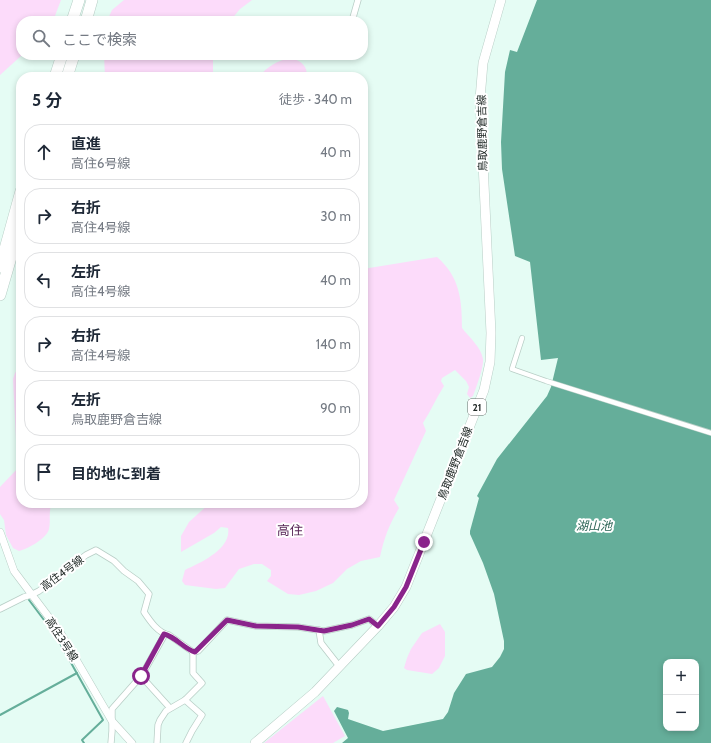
<!DOCTYPE html>
<html lang="ja">
<head>
<meta charset="utf-8">
<style>
  :root { --surface:#fff; --page:#f6f6f7; --text:#1f2937; --muted:#747a83; --line:#e0e1e3 }
  body { margin:0; font-family:Cabin,"Noto Sans JP",sans-serif; background:var(--page); color:var(--text) }
  .controls { position:absolute; right:12px; bottom:12px; display:grid; overflow:hidden; border-radius:8px; box-shadow:0 2px 6px #0003 }
  .controls button { width:36px; height:36px; display:grid; place-items:center; padding:0; border:0; border-bottom:1px solid var(--line); background:var(--surface); color:var(--text); font:20px sans-serif }
  .stop { position:absolute; width:12px; height:12px; margin:-9px; border:3px solid #8a248b; border-radius:50%; background:#fff }
  .stop.end { background:#8a248b; border-color:#fff; box-shadow:0 1px 4px #0008 }
  .list { margin:0; padding:0; list-style:none }
  h2 { display:flex; justify-content:space-between; align-items:center; height:52px; margin:0; padding:0 16px; font-size:17px }
  h2 small { font-size:13px; font-weight:400; color:var(--muted) }
  .list li { display:grid; grid-template-columns:26px 1fr auto; gap:12px; align-items:center; box-sizing:border-box; height:56px; margin:0 8px 8px; padding:0 8px; border:1px solid var(--line); border-radius:16px }
  .list b { display:block; font-size:15px; white-space:nowrap }
  .list p { margin:0; font-size:13px; white-space:nowrap; color:var(--muted) }
  .list em { font-size:13px; font-style:normal; color:var(--muted) }
  .icon { flex:none; width:22px; height:22px; fill:none; stroke:currentColor; stroke-width:2; stroke-linecap:round; stroke-linejoin:round }
  .map { position:relative; flex:none; width:711px; height:743px; overflow:hidden }
  .search { position:absolute; background:var(--surface); box-shadow:0 2px 6px #0003; left:16px; top:16px; width:352px; height:44px; display:flex; align-items:center; gap:10px; box-sizing:border-box; padding:0 14px; border-radius:16px; color:var(--muted); font-size:15px }
  .panel { position:absolute; background:var(--surface); box-shadow:0 2px 6px #0003; left:16px; top:72px; width:352px; height:436px; border-radius:16px }
  .map>svg:first-child { display:block }
  .green { fill:#fcdbfa }
  .water { fill:#65ae9a; fill-rule:evenodd }
  .lines { fill:none; stroke-linecap:round; stroke-linejoin:round }
  .stream { stroke:#65ae9a; stroke-width:2 }
  .pedestrian-casing { stroke:#b8cec6; stroke-width:6 }
  .minor-casing { stroke:#b8cec6; stroke-width:7 }
  .tertiary-casing { stroke:#b8cec6; stroke-width:8 }
  .primary-casing { stroke:#b8cec6; stroke-width:10 }
  .motorway-casing { stroke:#b8cec6; stroke-width:12 }
  .pedestrian { stroke:#fff; stroke-width:4.5 }
  .minor { stroke:#fff; stroke-width:5.5 }
  .tertiary { stroke:#fff; stroke-width:7 }
  .primary { stroke:#fff; stroke-width:9 }
  .motorway { stroke:#fff; stroke-width:11 }
  .route { stroke:#8a248b; stroke-width:5 }
  .labels { text-anchor:middle; dominant-baseline:central; stroke-width:4; stroke-linejoin:round; paint-order:stroke }
  .shield { fill:#fff; stroke:#636967; stroke-width:1 }
  .shield-label { font-size:10px; font-weight:bold; fill:#202926 }
  .street-label { font-size:11px; fill:#202926; stroke:#fff }
  .water-label { font-size:12px; font-style:italic; fill:#266051; stroke:#fff }
  .quarter-label { font-size:13px; fill:#592758; stroke:#fff }
</style>
</head>
<body>
<div class="map">
<svg width="711" height="743" viewBox="0 0 711 743">
  <rect width="100%" height="100%" fill="#e5fcf4"/>
  <g class="green">
    <path d="M0,0H61L53,21H21V55H22L0,75Z"/>
    <path d="M124,0H252L240,9L230,21H107L112,10Z"/>
    <path d="M104,55H213V77H105Z"/>
    <path d="M291,58C300,60 309,67 306,77H258C268,67 277,60 291,58Z"/>
    <path d="M437,257C460,277 462,300 462,328C469,337 481,347 483,359C484,367 476,388 473,396L470,398L467,394L469,387L466,381L455,370L442,378L441,381L444,386C436,398 431,411 423,423L426,431L394,500L399,508C389,525 384,538 380,557L361,561L347,569L333,583L316,591L299,595L288,594L267,581L271,576V570L262,564H254L239,569L225,588L216,589L185,585L182,581L185,570C200,563 232,549 228,528L221,527L214,533L181,552V536L189,522L210,503H363V269Z"/>
    <path d="M21,365V440L16,439L13,379L15,373Z"/>
    <path d="M21,465V503H52C48,512 51,520 49,529C47,538 28,549 19,551L13,548L6,535L4,520L0,514V487Z"/>
    <path d="M440,624L445,632V656L439,668L432,674L407,670L404,668L407,658L411,649L422,633Z"/>
    <path d="M323,696L345,736L333,743H264Z"/>
  </g>
  <path class="water" d="M537,0H711V743H342L348,738L334,711L337,707L348,710L349,713L348,719L383,731L443,719L448,712L454,693L466,674L492,667L500,657L504,649V641L494,594L483,563L470,534V531L479,498L477,496L497,459L547,396L551,387L558,358L541,360L530,262L515,256L502,169L501,142L505,72L510,50L517,52ZM666,662H696V728H666Z"/>
  <g class="lines">
    <g class="stream">
      <path d="M29,600L56,636L103,720L82,740L84,743"/>
      <path d="M0,715L77,673"/>
    </g>
    <g class="pedestrian-casing">
      <path id="pedestrian" d="M522,338L512,369L546,381L711,433"/>
    </g>
    <g class="minor-casing">
      <g id="minor">
        <path d="M352,21L358,0"/>
        <path d="M0,609L24,597L31,595L39,591L86,555L96,550L114,561L124,571L138,581L149,594L144,612C150,621 158,633 169,635L193,652H195L198,651L227,620L256,626L298,627L324,631L352,625L369,619L378,626"/>
        <path d="M319,630L321,643L339,666"/>
        <path d="M141,676L170,708"/>
        <path d="M185,700L202,715L192,731L186,743"/>
        <path d="M111,743L112,731V709L142,675L165,634"/>
        <path d="M157,743L158,725L160,720L166,711L185,700L202,683L193,673V652"/>
      </g>
    </g>
    <g class="tertiary-casing">
      <path id="tertiary" d="M0,532L14,571L60,632L112,721L132,743"/>
    </g>
    <g class="primary-casing">
      <path id="primary" d="M255,743L315,692L378,626L394,607L406,587L484,390L490,362L491,333L480,99L483,63L501,0"/>
    </g>
    <g class="motorway-casing">
      <g id="motorway">
        <path d="M72,21L79,0"/>
        <path d="M86,21L92,0"/>
        <path d="M55,77L62,55"/>
        <path d="M67,77L74,55"/>
        <path d="M0,267L21,191"/>
        <path d="M0,295L21,223"/>
      </g>
    </g>
    <use href="#pedestrian" class="pedestrian"/>
    <use href="#minor" class="minor"/>
    <use href="#tertiary" class="tertiary"/>
    <use href="#primary" class="primary"/>
    <use href="#motorway" class="motorway"/>
  </g>
  <g class="lines">
    <path class="route" d="M141,676L164,634C176,637 184,649 195,652L227,620L256,626L298,627L324,631L352,625L369,619L378,626L394,607L406,587L424,542"/>
  </g>
  <g class="labels">
    <rect class="shield" x="468" y="399" width="18" height="16" rx="3"/>
    <g class="shield-label">
      <text x="477" y="407">21</text>
    </g>
    <g class="street-label">
      <text transform="translate(482 133) rotate(-91)">鳥取鹿野倉吉線</text>
      <text transform="translate(455 463) rotate(-69)">鳥取鹿野倉吉線</text>
      <text transform="translate(62 573) rotate(-37)">高住4号線</text>
      <text transform="translate(62 639) rotate(57)">高住3号線</text>
    </g>
    <g class="water-label">
      <text x="594" y="525">湖山池</text>
    </g>
    <g class="quarter-label">
      <text x="290" y="530">高住</text>
    </g>
  </g>
</svg>
<div class="controls">
<button>+</button>
<button>−</button>
</div>
<div class="stop" style="left:141px;top:676px"></div>
<div class="stop end" style="left:424px;top:542px"></div>
<div class="search"><svg class="icon" aria-label="search" viewBox="0 0 24 24"><circle cx="10" cy="10" r="6"/><path d="M15 15l6 6"/></svg>ここで検索</div>
<section class="panel">
<h2>5 分<small>徒歩 · 340 m</small></h2>
<ul class="list">
<li><svg class="icon" aria-label="ahead" viewBox="0 0 24 24"><path d="M12 20V5M6 11l6-6 6 6"/></svg><div><b>直進</b><p>高住6号線</p></div><em>40 m</em></li>
<li><svg class="icon" aria-label="right" viewBox="0 0 24 24"><path d="M7 20v-9h11M14 6l5 5-5 5"/></svg><div><b>右折</b><p>高住4号線</p></div><em>30 m</em></li>
<li><svg class="icon" aria-label="left" viewBox="0 0 24 24"><path d="M17 20v-9H6M10 6l-5 5 5 5"/></svg><div><b>左折</b><p>高住4号線</p></div><em>40 m</em></li>
<li><svg class="icon" aria-label="right" viewBox="0 0 24 24"><path d="M7 20v-9h11M14 6l5 5-5 5"/></svg><div><b>右折</b><p>高住4号線</p></div><em>140 m</em></li>
<li><svg class="icon" aria-label="left" viewBox="0 0 24 24"><path d="M17 20v-9H6M10 6l-5 5 5 5"/></svg><div><b>左折</b><p>鳥取鹿野倉吉線</p></div><em>90 m</em></li>
<li><svg class="icon" aria-label="arrive" viewBox="0 0 24 24"><path d="M6 21V4h12l-3 4 3 4H6"/></svg><div><b>目的地に到着</b></div></li>
</ul>
</section>
</div>
</body>
</html>
